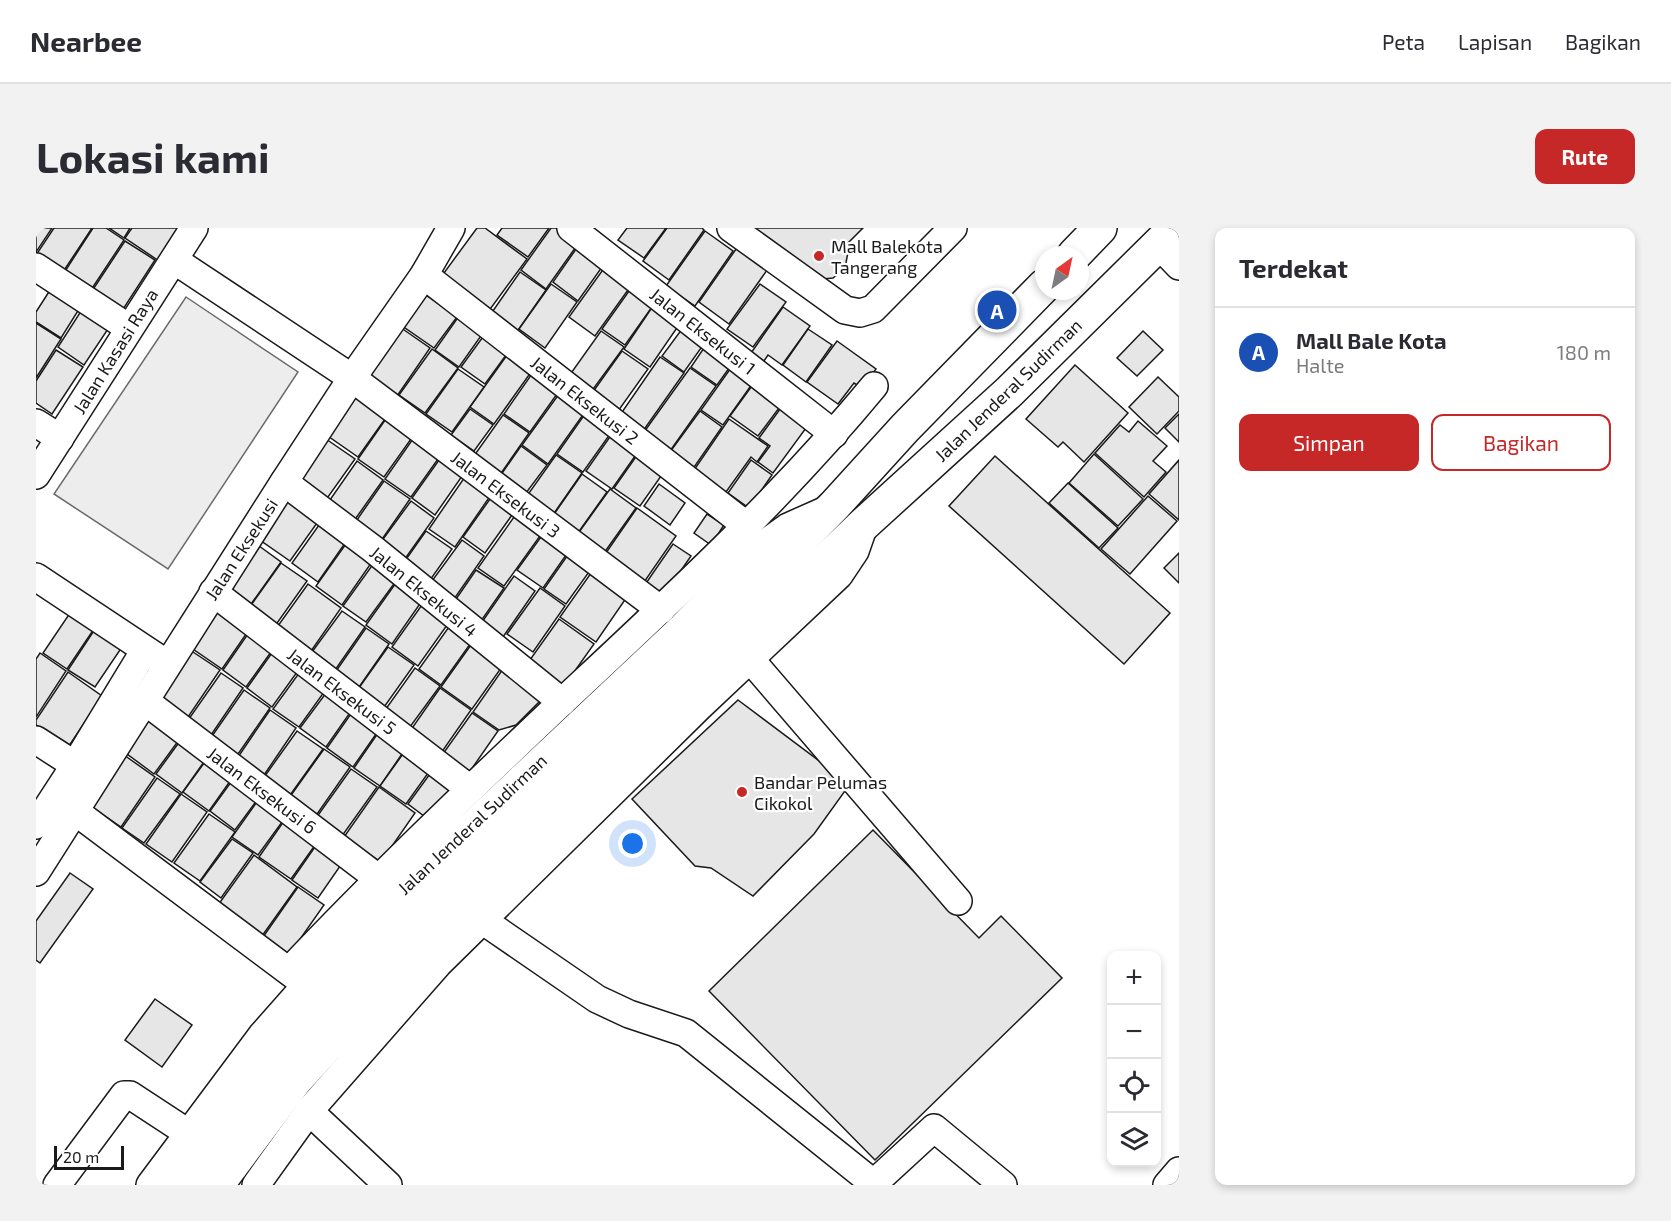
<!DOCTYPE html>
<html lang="id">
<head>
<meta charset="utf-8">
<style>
  :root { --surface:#fff; --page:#f2f2f3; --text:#2b2b33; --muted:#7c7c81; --line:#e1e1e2; --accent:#c62828 }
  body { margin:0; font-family:"Exo 2",sans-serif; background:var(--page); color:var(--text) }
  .controls { position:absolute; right:18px; bottom:18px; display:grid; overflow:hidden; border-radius:12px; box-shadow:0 3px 9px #0003 }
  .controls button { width:54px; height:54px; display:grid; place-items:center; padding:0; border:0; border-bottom:2px solid var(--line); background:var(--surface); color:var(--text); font:30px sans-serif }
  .compass { position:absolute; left:999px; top:18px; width:54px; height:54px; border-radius:50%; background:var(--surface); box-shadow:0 3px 9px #0003; rotate:33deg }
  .scale { position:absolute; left:18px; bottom:15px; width:70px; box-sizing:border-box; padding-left:6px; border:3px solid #1a1a1a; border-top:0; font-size:16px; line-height:21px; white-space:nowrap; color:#1a1a1a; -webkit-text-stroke:4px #fff; paint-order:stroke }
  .you { position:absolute; left:597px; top:616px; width:21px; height:21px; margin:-15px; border:4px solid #fff; border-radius:50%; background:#1a73e8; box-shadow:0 0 0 9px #1a73e833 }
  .badge { display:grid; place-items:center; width:39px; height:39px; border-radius:50%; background:var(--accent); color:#fff; font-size:20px; font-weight:700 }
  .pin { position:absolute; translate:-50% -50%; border:3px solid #fff; box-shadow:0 2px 6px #0006 }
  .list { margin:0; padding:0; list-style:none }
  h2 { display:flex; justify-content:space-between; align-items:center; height:78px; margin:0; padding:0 24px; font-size:26px }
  h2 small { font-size:20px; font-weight:400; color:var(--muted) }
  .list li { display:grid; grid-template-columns:39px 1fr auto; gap:18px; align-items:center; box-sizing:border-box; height:90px; padding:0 24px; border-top:2px solid var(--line) }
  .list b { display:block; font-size:22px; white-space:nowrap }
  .list p { margin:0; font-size:20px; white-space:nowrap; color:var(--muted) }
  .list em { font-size:20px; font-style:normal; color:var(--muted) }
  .actions { display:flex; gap:12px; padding:18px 24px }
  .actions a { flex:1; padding:14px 0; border:2px solid var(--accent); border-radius:12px; text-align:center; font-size:21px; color:var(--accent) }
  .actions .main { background:var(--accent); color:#fff }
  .icon { flex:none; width:33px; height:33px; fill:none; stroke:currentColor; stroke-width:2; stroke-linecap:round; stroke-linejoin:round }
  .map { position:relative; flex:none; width:1143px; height:957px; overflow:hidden; border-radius:12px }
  header { display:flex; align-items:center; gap:36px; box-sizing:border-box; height:84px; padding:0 30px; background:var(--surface); border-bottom:2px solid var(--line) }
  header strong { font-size:28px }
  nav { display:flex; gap:33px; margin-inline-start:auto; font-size:21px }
  .intro { display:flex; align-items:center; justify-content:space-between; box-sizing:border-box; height:144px; padding:0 36px }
  h1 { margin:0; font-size:42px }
  .button { padding:15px 27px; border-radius:12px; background:var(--accent); color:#fff; font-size:21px; font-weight:700 }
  main { display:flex; gap:36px; padding:0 36px }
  aside { flex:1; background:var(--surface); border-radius:12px; box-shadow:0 3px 9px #0003 }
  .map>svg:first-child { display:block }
  .built { fill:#ededed; stroke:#6a6a6a; stroke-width:1.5 }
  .building { fill:#e6e6e6; stroke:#1a1a1a; stroke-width:1.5 }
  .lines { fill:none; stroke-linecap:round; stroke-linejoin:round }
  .minor-casing { stroke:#1a1a1a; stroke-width:30 }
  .major-casing { stroke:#1a1a1a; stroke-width:36 }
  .minor { stroke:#fff; stroke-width:27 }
  .major { stroke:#fff; stroke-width:33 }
  .poi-dot { fill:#c62828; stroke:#fff; stroke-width:2 }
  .labels { text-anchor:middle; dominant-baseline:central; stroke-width:4.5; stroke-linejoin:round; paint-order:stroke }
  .poi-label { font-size:18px; fill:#1a1a1a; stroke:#fff; text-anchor:start }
  .street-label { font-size:18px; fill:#1a1a1a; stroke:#fff }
</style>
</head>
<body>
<header>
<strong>Nearbee</strong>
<nav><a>Peta</a><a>Lapisan</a><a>Bagikan</a></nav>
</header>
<div class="intro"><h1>Lokasi kami</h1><a class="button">Rute</a></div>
<main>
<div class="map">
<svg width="1143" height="957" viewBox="0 0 1143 957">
  <rect width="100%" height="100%" fill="#fff"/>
  <path class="built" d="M150,69L262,144L132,341L18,266Z"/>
  <g class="building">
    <path d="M0,0H16L0,24Z"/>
    <path d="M18,0H56L23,50L0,27Z"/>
    <path d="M57,0H70L88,12L51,68L24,51Z"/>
    <path d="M73,0H94L88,10Z"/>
    <path d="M96,0H144L123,33L89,10Z"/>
    <path d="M441,0H449L491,31L452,84L405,49Z"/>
    <path d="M466,0H513L492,29L461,7Z"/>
    <path d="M515,0H520L542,16L510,61L485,42Z"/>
    <path d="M591,0H630L608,30L582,12Z"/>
    <path d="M631,0H666L668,2L633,52L607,33Z"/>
    <path d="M718,0H827L810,17L812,24L809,40L797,50L787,51Z"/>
    <path d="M669,3L697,23L659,78L630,58Z"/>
    <path d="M89,13L119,32L82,89L52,69Z"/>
    <path d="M545,14L571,32L542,73L517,54Z"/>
    <path d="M705,14L736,35L693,96L663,74Z"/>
    <path d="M571,36L597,55L559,108L533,89Z"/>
    <path d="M484,44L510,62L478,108L452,90Z"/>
    <path d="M515,56L541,74L509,120L483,101Z"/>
    <path d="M598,56L621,72L589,117L566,101Z"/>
    <path d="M724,56L750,74L717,119L691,101Z"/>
    <path d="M16,59L45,78L25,110L0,94V84Z"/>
    <path d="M384,63L421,89L398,120L362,95Z"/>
    <path d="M619,75L645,94L614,139L588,121Z"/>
    <path d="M747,79L774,98L746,137L732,127L728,133L715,125Z"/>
    <path d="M47,80L74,98L48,137L22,119Z"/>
    <path d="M423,88L447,105L423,139L399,122Z"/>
    <path d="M0,95L25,111L0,150Z"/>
    <path d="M361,97L394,120L359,171L326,147Z"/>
    <path d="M649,97L670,113L648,144L626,128Z"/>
    <path d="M772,101L796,117L770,154L747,137Z"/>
    <path d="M565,103L588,119L555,164L533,148Z"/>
    <path d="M1107,103L1127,122L1101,148L1081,130Z"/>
    <path d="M449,106L473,123L449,156L425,139Z"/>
    <path d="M801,113L840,141L826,160L818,155L802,176L771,154Z"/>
    <path d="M670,117L696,136L681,157L655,139Z"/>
    <path d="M396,121L422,140L389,185L363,167Z"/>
    <path d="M20,122L47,139L16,186L0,175V153Z"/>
    <path d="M474,123L498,140L458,196L434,179Z"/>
    <path d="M586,123L612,141L580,186L554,168Z"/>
    <path d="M624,129L648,145L607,203L584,187Z"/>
    <path d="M697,137L719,152L687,197L665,182Z"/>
    <path d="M1039,137L1092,185L1048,234L1027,214L1022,219L990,191Z"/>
    <path d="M500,140L526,159L494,204L468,186Z"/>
    <path d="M654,140L680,158L634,223L608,204Z"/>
    <path d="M422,141L448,159L416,204L390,186Z"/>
    <path d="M1122,149L1143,169V183L1121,206L1093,179Z"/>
    <path d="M718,155L746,176L722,208L694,188Z"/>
    <path d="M321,160L354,184L322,229L289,206Z"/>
    <path d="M523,166L549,184L512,236L486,217Z"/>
    <path d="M747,177L773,196L737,245L722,234L734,218L723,210Z"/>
    <path d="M434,181L457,197L438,223L415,207Z"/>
    <path d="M551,183L577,202L547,244L521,226Z"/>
    <path d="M664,183L686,199L654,245L631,228Z"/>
    <path d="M354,185L380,204L348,249L322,231Z"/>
    <path d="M1143,186V214L1129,200Z"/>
    <path d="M467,187L493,205L461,251L435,232Z"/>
    <path d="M693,191L732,218L721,234L715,229L690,264L658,242Z"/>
    <path d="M1102,193L1131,218L1117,233L1130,244L1108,269L1059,225L1084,197L1093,204Z"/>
    <path d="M578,203L604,221L576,261L550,243Z"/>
    <path d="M381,205L407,224L375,269L349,251Z"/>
    <path d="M290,211L319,231L287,276L259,256Z"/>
    <path d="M485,218L511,237L487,269L462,251Z"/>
    <path d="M604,223L630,241L604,278L578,260Z"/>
    <path d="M408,225L431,241L399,287L376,270Z"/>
    <path d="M1058,226L1107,271L1082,298L1033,255Z"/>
    <path d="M520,227L546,245L514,291L488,272Z"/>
    <path d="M959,228L1134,385L1088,436L913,278Z"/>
    <path d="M715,232L736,247L713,280L692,265Z"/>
    <path d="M1143,232V292L1113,266Z"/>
    <path d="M321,233L347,252L315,297L289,279Z"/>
    <path d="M433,243L459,261L419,319L393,301Z"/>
    <path d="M546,246L571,264L539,309L514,292Z"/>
    <path d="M348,253L374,271L342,317L316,299Z"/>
    <path d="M1032,255L1082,300L1063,320L1013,275Z"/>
    <path d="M623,256L649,275L634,297L608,278Z"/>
    <path d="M574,261L600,280L568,325L541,307Z"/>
    <path d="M254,264L286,288L254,333L221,310Z"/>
    <path d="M459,264L481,280L449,325L427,309Z"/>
    <path d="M1112,268L1141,293L1094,346L1065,321Z"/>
    <path d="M375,273L398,290L366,335L342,318Z"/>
    <path d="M601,280L640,308L604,360L565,332Z"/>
    <path d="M483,282L509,301L468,358L442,340Z"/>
    <path d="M671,286L688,297L675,317L658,305Z"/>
    <path d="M288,290L314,308L282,354L256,335Z"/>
    <path d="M510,302L535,320L507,360L481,342Z"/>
    <path d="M390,303L416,321L392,355L366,337Z"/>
    <path d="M426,312L448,328L416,374L393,357Z"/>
    <path d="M312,313L338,331L306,377L280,358Z"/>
    <path d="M219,315L245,334L213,379L187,361Z"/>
    <path d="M637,316L655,328L624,373L606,361Z"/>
    <path d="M536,321L558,337L530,376L508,361Z"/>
    <path d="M1143,325V355L1128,340Z"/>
    <path d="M340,332L363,349L330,394L307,378Z"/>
    <path d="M245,335L271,353L239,398L213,380Z"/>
    <path d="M560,338L595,363L560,414L524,389Z"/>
    <path d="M440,342L468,360L445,393L418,374Z"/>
    <path d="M478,348L499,363L467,409L446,394Z"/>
    <path d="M362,352L388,370L356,416L330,397Z"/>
    <path d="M272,356L305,380L273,426L239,402Z"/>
    <path d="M504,360L529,378L497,424L471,406Z"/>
    <path d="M388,374L414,393L382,438L356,419Z"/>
    <path d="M184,377L215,399L186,441L154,419Z"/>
    <path d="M306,383L329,399L297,445L273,428Z"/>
    <path d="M34,385L58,401L31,441L7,425Z"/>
    <path d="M523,391L558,416L526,461L491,436Z"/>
    <path d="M415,396L437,412L405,457L383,441Z"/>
    <path d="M216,400L240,417L210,459L187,442Z"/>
    <path d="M330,400L353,416L321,462L298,446Z"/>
    <path d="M59,401L86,419L59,459L32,442Z"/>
    <path d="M437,414L468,436L436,481L405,459Z"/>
    <path d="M352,419L378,437L346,482L320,464Z"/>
    <path d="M154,422L184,442L150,492L120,472Z"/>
    <path d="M238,422L264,440L236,479L211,460Z"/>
    <path d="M4,425L30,443L0,489V431Z"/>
    <path d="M469,438L509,468L480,497L463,502L437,484Z"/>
    <path d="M379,440L404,458L371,503L347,485Z"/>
    <path d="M266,441L291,460L263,499L237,481Z"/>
    <path d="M32,444L66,468L33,518L0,497V492Z"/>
    <path d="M185,445L207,460L173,510L150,495Z"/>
    <path d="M404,460L435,482L403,528L372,506Z"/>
    <path d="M293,461L318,479L290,519L264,500Z"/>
    <path d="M208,462L234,480L200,529L174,511Z"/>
    <path d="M702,472L814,556L778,606L717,668L675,640L659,638L596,571Z"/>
    <path d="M319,480L345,499L317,539L291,520Z"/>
    <path d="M234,482L260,500L226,550L200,532Z"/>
    <path d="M436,485L462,503L430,549L404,530Z"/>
    <path d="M111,489L143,512L118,546L87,523Z"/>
    <path d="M261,503L287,521L252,570L226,552Z"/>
    <path d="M342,505L368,523L344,558L318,540Z"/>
    <path d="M144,513L170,531L146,565L120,546Z"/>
    <path d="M288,521L314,539L279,589L253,570Z"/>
    <path d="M369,523L395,541L370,576L344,558Z"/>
    <path d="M88,527L119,549L85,599L53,577Z"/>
    <path d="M171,531L197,549L173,583L147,564Z"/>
    <path d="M315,541L341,559L306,608L280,590Z"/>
    <path d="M396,543L417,557L392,591L372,576Z"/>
    <path d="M121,550L144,566L108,615L86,600Z"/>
    <path d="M198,550L224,568L199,602L174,583Z"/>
    <path d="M343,559L379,585L345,634L308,609Z"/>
    <path d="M145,566L171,584L136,634L110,616Z"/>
    <path d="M223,571L249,590L222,627L196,609Z"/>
    <path d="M173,586L199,604L164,653L138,635Z"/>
    <path d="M250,590L282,613L255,651L223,629Z"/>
    <path d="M837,602L943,710L965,688L1026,750L839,932L673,763Z"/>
    <path d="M196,611L217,625L185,670L164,654Z"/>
    <path d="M283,613L309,631L282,670L256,652Z"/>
    <path d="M218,627L261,659L226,708L182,677Z"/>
    <path d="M34,645L57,661L4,735L0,732V693Z"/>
    <path d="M262,659L288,677L253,727L227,709Z"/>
    <path d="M119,771L156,797L126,839L89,812Z"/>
  </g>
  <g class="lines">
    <g class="minor-casing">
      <g id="minor">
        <path d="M535,0L798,206"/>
        <path d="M695,0L809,82L824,85L837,81L917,0"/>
        <path d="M1122,16L1143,38"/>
        <path d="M138,32L316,150L625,382"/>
        <path d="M0,39L93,100"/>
        <path d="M388,47L711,298"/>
        <path d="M0,195L24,210"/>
        <path d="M0,247L158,0"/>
        <path d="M248,254L337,321L526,474"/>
        <path d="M0,349L125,432"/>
        <path d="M177,364L434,561"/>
        <path d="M714,431L922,673"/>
        <path d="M109,473L343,651"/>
        <path d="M0,512L39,537"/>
        <path d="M40,584L267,754"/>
        <path d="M0,597L39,537L109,422"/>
        <path d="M0,644L248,254L316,150L388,47L415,0"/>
        <path d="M446,692L561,771L593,786L650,805L837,955"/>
        <path d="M253,743C341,650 433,562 525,475C634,373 743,273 838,158"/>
        <path d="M273,883L352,957"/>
        <path d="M21,957L88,867H94L152,905"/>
        <path d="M114,957L226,807L295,729L646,399L724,319L752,299L788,283"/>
        <path d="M220,957L273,883L402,736L663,479L803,347L819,323L827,300"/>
        <path d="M836,957L898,900L967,957"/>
        <path d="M1131,957L1143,943"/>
      </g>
    </g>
    <g class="major-casing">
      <g id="major">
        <path d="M1038,27L1064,0"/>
        <path d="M145,957L245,826L292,771L368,694L526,545L735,342L798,278L869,200L1008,58"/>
        <path d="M181,957L258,854L402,696L545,566L828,296L973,164L1139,0"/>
      </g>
    </g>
    <use href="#minor" class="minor"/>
    <use href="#major" class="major"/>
  </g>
  <g class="poi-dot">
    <circle cx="783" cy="28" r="6"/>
    <circle cx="706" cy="564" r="6"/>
  </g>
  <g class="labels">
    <g class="poi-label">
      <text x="795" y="18">Mall Balekota<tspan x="795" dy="21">Tangerang</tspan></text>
      <text x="718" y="554">Bandar Pelumas<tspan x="718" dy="21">Cikokol</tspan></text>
    </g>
    <g class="street-label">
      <text transform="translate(667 103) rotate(38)">Jalan Eksekusi 1</text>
      <text transform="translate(79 123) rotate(-58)">Jalan Kasasi Raya</text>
      <text transform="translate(972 162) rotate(-44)">Jalan Jenderal Sudirman</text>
      <text transform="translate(549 172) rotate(38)">Jalan Eksekusi 2</text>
      <text transform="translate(470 266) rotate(37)">Jalan Eksekusi 3</text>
      <text transform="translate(205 321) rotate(-57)">Jalan Eksekusi</text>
      <text transform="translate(388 363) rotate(39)">Jalan Eksekusi 4</text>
      <text transform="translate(306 463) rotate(37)">Jalan Eksekusi 5</text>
      <text transform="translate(226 562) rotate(37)">Jalan Eksekusi 6</text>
      <text transform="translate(436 596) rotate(-43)">Jalan Jenderal Sudirman</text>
    </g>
  </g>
</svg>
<div class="controls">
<button>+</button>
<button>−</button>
<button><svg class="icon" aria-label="locate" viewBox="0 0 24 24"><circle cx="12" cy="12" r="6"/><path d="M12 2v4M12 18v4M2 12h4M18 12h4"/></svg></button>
<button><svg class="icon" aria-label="layers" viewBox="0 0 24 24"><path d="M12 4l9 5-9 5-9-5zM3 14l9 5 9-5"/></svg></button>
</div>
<svg class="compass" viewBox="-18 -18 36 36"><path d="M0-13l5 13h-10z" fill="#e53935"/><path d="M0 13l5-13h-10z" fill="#7c7c81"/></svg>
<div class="scale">20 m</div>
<div class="you"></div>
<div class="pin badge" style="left:961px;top:82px;background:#1a4fb4">A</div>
</div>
<aside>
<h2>Terdekat<small></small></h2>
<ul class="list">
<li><span class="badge" style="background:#1a4fb4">A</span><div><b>Mall Bale Kota</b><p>Halte</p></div><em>180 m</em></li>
</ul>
<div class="actions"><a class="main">Simpan</a><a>Bagikan</a></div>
</aside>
</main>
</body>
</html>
